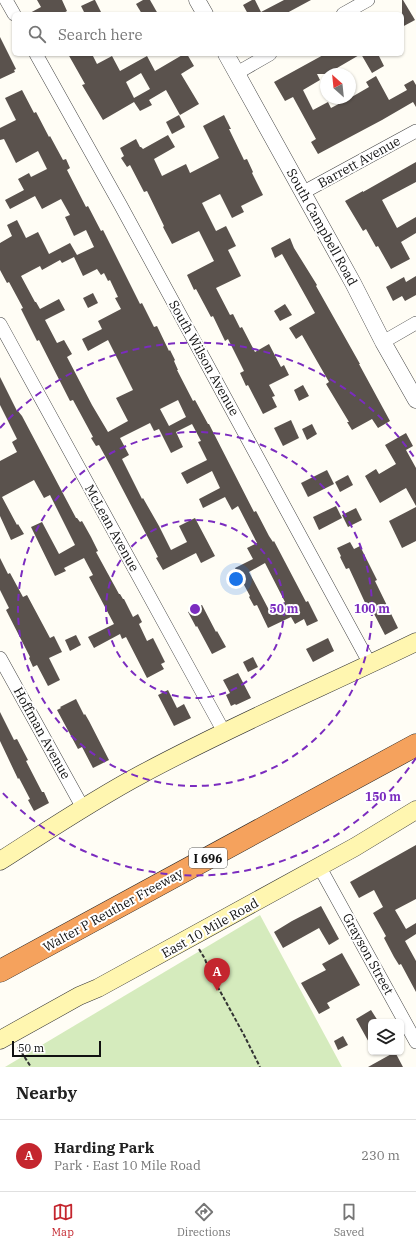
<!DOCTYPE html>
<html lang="en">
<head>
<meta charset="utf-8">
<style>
  :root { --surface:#fff; --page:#f6f6f6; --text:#222; --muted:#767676; --line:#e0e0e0; --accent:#c4262e }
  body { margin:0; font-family:"IBM Plex Serif",serif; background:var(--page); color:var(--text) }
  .controls { position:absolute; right:12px; bottom:12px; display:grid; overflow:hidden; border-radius:6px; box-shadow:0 1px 3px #0004 }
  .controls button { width:36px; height:36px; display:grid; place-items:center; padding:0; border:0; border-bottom:1px solid var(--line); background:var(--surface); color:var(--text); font:20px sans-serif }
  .compass { position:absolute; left:320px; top:68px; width:36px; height:36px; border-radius:50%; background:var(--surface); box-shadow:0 1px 3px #0004; rotate:333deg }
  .scale { position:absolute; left:12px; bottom:10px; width:89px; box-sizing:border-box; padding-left:4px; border:2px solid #111; border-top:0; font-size:11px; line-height:14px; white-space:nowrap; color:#111; -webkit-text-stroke:3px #fff; paint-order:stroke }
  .you { position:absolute; left:236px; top:579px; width:14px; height:14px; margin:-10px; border:3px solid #fff; border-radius:50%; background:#1a73e8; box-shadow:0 0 0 6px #1a73e833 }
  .badge { display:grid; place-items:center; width:26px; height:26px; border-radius:50%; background:var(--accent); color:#fff; font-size:13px; font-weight:700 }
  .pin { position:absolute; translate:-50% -33px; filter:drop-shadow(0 1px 2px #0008) }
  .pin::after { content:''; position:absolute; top:21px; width:14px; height:12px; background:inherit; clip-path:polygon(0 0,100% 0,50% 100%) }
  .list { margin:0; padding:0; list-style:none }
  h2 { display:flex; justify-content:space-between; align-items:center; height:52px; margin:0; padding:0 16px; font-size:17px }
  h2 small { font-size:13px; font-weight:400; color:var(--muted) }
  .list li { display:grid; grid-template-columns:26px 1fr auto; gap:12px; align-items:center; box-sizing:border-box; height:72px; padding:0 16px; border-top:1px solid var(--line) }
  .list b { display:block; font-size:15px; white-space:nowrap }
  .list p { margin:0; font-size:13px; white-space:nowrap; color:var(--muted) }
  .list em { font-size:13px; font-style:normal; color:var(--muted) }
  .icon { flex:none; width:22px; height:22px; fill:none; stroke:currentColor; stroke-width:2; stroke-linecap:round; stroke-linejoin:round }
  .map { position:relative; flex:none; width:416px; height:1067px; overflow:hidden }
  .search { position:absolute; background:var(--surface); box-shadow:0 1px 3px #0004; left:12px; right:12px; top:12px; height:44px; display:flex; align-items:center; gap:10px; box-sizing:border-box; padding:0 14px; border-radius:6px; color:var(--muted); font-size:15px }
  .sheet { height:124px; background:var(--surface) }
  nav { display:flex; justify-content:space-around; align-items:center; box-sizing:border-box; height:56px; border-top:1px solid var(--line); background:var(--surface); font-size:11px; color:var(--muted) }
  nav a { display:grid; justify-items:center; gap:2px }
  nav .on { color:var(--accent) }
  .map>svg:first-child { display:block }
  .green { fill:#d5ebbd }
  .building { fill:#5a524d; fill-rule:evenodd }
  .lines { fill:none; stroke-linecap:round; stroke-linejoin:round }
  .minor-casing { stroke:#444; stroke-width:14 }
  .tertiary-casing { stroke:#444; stroke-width:17 }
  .secondary-casing { stroke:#333; stroke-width:19 }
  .motorway-casing { stroke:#222; stroke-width:23 }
  .path { stroke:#333; stroke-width:2; stroke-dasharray:4 2; stroke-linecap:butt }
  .minor { stroke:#fff; stroke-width:13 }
  .tertiary { stroke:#fff; stroke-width:16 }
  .secondary { stroke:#fff6b0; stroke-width:18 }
  .motorway { stroke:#f5a25d; stroke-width:22 }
  .ring { fill:none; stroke:#7b2cbf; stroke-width:2; stroke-dasharray:7 5 }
  .labels { text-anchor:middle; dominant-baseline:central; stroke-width:4; stroke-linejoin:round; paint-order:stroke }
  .shield { fill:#fff; stroke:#585858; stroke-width:1 }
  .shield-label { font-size:12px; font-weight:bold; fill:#111 }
  .street-label { font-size:13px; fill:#111; stroke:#fff }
  .centre { fill:#7b2cbf; stroke:#fff; stroke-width:2 }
  .ring-label { font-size:12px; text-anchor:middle; font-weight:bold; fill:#7b2cbf; stroke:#fff; stroke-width:4; stroke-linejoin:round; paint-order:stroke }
</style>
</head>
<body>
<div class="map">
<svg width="416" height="1067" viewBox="0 0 416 1067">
  <rect width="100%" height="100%" fill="#fffdf5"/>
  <path class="green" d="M260,915L342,1067H5Z"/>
  <g class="building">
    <path d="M37,0H62L67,11L62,14H28L41,7Z"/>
    <path d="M94,0H95L102,14H85L81,6Z"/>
    <path d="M143,0H150L158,14H142L136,4Z"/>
    <path d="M252,0H255L261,12L284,0H311L285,14H248L243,5Z"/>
    <path d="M402,0H403L415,20L402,27Z"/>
    <path d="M0,37L16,69L14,70L15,72L0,79Z"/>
    <path d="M68,54H92L97,64L112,56L120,71L147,56L155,71L184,54H187L194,66L181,74L199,104L180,115L166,90L149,100L152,105L140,111L134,102L103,120L82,85L85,84ZM141,73L150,89L134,98L126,82Z"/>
    <path d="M325,54H378L384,66L372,73L361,54L337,68L341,74H317L320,80L303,90L313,110L328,102L331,108L350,98L369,87L366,82L376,76L389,100L407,90L404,85L413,80L416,85V107L413,102L382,120L318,154L311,142L316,139L293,97L285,101L274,82Z"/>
    <path d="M22,90L34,113L36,112L49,137L50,136L63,160L66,159L70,168L67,170L86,207L88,206L101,231L103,230L140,304L142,303L154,327L157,326L169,351L170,350L175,360L174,361L178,370H177L193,401L195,400L208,424H209L254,512L256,511L269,536L273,542L274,541L306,602L308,601L318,621L307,626L304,619L295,624L291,617L268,628L257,605L254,606L249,597L250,596L235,568L253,559L247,548L257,543L238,506L232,510L225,497L203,508L199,499L220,488L212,471L187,484L181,473L207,460L198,442L201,441L192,424L176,432L183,447L171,453L159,429L154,431L150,423L120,438L129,455L122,459L142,499L143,498L159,526L171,550L187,542L179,526L195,518L215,556L201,563L196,553L163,570L156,558L158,557L110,465L99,445L96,446L91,438L93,437L73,400L70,401L39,340L37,341L21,309L23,308L9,282L7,283L0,270V243L12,236L7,225L17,220L26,238L38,232L49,254L70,243L77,255L94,247L86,230L74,236L65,217L70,215L61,199L42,209L35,196L10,209L5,200L24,190L18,179L29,173L31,177L47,169L38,151L16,163L4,139L0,140V128L16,120L5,98ZM74,257L83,276L97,269L101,275L104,273L108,281L110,280L118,297L115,298L121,309L98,321L102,329L82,339L88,351L108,340L133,390L116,398L128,421L108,432L92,405L67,357L72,354L64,340L57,343L45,320L65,310L59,299L40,309L36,302H35L21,276L40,266L42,270L60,260L62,263ZM178,400L186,417L169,426L160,409ZM265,563L285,602L269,610L249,572Z"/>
    <path d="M179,115L185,127L172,134L166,122Z"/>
    <path d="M224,115L231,129H229L244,160L247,159L253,172L252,173L263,195L241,206L244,212L232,218L220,194L202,203L216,231L226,226L236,246L228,250L241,276L216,288L230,315L233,314L240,328L242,327L255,352L269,344L281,367L284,365L289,375L269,385L275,396L272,397L277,407L263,414L248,385L246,386L240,373L244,371L228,339L225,341L213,316L211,317L196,289L194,290L187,275L214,261L199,231L172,244L163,227L164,226L147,191L144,192L130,165L127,167L121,158L124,156L120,148L136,139L140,147H141L143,149L168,135L175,147L154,159L162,176L186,164L190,173L219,158L203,126Z"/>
    <path d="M416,162V182L382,200L397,228L416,217V233L401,242L410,259L391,269L378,246L376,247L366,229L363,231L345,201L363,191V192Z"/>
    <path d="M290,238L294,248L317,285L316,286L360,364H359L390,421L378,428L372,419L352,430L347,422H349L326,384L329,382L302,335L296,339L289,328L315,313L282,254L275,258L271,248Z"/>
    <path d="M416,276V295L405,301L402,296L393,301L386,287L404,277L406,282Z"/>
    <path d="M93,293L98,303L88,308L83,298Z"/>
    <path d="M285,304L292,315L280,321L274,311Z"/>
    <path d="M0,377L17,411H18L22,416L76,518H77L80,522L82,521L91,537L98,551L96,552L119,594H120L123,599H124L133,617L138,614L142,622L139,624L147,641L153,638L165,662L161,664L164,669L147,678L126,637L122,639L120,634L94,648L88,637L114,624L89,577L93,575L84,558L64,568L66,571L55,576L31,527L42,522L59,554L75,545L50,495L44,498L34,480L2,497L17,525L18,524L24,534L11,540L0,516V461L17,452L12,442L17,439L0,405Z"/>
    <path d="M303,385L309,396L299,401L294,390Z"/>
    <path d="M291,420L299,438L283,446L274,428Z"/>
    <path d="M312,424L317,434L307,440L302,429Z"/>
    <path d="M406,433L413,446L406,450L416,468V506L406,488L380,503L365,476L376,469L379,474L396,464L385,445Z"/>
    <path d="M327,470L334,484L308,497L301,483Z"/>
    <path d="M348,475L353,485L340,492L335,482Z"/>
    <path d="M336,506L342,518L319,530L313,517Z"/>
    <path d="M416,507V541L402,548L389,521Z"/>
    <path d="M356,508L362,520L348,527L342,515Z"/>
    <path d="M350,542L354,549L360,546L377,580L375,581L398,628L385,635L371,608L368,609L349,568L346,569L340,557L341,556L337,548Z"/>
    <path d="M0,558L8,574L10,573L23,597L27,595L50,638L54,636L62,652L49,658L60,680L48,686L37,665L33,667L29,658L30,657L6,610L9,608L0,590Z"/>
    <path d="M202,605L216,632L217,631L226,647L212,654L197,626L196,627L188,612Z"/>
    <path d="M76,635L81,645L70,651L65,640Z"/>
    <path d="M328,638L334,651L313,662L306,649Z"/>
    <path d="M253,657L258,667L248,672L243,662Z"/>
    <path d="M238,673L251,698L236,705L235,704L231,706L226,695L230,693L223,680Z"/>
    <path d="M168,690L177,708L184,704L191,718L174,726L158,695Z"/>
    <path d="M76,699L84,715L85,714L89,721L109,760L93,768L82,747L78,749L57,710L61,708L60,707Z"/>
    <path d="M0,712L14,740L17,739L28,760L26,761L42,792H44L49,803L34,811L28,800L30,799L19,778L18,779L0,741Z"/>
    <path d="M416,845V899L395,910L406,929L416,923V934L405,941L416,961V992L401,964L399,965L394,957L384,938L386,936L373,913L383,907L374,890L359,898L350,882Z"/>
    <path d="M321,906L339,939L329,945L319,928L283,948L274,932L292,921Z"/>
    <path d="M342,953L360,985L327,1003L330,1008L319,1014L301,983L326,970L322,964Z"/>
    <path d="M371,1010L378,1021L371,1022V1046L356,1019Z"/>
    <path d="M343,1036L348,1045L338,1050L334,1041Z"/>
    <path d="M395,1052L403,1067H368Z"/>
  </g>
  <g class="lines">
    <g class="minor-casing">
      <g id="minor">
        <path d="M6,0L14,14"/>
        <path d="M343,14L368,0"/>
        <path d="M36,54L121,206L370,664"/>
        <path d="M237,73L270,54"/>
        <path d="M302,193L416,131"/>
        <path d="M0,324L224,732"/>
        <path d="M383,342L416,323"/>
        <path d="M0,658L83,808"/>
        <path d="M319,866L416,1042"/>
      </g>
    </g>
    <g class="tertiary-casing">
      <g id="tertiary">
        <path d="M197,0L205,14"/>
        <path d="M226,54L353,283L383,342L416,400"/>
      </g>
    </g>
    <g class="secondary-casing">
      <g id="secondary">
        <path d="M0,861C47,831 93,800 142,774C231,726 325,686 416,642"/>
        <path d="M0,1040L79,996L98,988L355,847L416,810"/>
      </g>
    </g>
    <g class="motorway-casing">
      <path id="motorway" d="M0,971L416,745"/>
    </g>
    <g class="path">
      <path d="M199,949L205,959L209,971L244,1035L260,1067"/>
      <path d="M18,1047L31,1067"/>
    </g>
    <use href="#minor" class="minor"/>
    <use href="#tertiary" class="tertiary"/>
    <use href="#secondary" class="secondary"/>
    <use href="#motorway" class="motorway"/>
  </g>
  <g class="ring">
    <circle cx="195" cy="609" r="89"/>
    <circle cx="195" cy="609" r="177"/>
    <path d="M416 758A266 266 0 0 1 0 790M0 428A266 266 0 0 1 416 460"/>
  </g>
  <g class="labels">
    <rect class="shield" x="189" y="848" width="38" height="20" rx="3"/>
    <g class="shield-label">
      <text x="208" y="858">I 696</text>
    </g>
    <g class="street-label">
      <text transform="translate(359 162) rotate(-29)">Barrett Avenue</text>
      <text transform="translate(322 227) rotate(61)">South Campbell Road</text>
      <text transform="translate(204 358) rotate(61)">South Wilson Avenue</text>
      <text transform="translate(112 528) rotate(61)">McLean Avenue</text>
      <text transform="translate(42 733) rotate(61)">Hoffman Avenue</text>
      <text transform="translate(113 910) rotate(-29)">Walter P Reuther Freeway</text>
      <text transform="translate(210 928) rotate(-29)">East 10 Mile Road</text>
      <text transform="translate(368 954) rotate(61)">Grayson Street</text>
    </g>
  </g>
  <circle cx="195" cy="609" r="6" class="centre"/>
  <g class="ring-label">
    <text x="284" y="613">50 m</text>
    <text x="372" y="613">100 m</text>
    <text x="383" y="801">150 m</text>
  </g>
</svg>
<div class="controls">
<button><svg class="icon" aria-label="layers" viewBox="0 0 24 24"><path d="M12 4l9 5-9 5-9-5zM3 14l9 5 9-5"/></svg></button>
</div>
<svg class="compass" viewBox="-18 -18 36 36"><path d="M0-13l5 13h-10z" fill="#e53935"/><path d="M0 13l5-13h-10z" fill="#767676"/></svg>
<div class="scale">50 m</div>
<div class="you"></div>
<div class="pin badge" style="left:217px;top:991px">A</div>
<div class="search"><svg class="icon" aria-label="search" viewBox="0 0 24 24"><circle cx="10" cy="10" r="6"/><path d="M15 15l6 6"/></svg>Search here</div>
</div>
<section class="sheet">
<h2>Nearby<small></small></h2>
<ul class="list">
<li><span class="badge">A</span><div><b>Harding Park</b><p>Park · East 10 Mile Road</p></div><em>230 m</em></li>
</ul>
</section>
<nav>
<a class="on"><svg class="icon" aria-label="map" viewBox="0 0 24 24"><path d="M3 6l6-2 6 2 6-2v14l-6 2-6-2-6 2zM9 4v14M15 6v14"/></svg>Map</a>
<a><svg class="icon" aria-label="directions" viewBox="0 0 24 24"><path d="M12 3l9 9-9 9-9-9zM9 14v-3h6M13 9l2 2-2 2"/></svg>Directions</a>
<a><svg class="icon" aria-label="saved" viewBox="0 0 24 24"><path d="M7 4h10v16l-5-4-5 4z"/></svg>Saved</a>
</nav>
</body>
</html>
